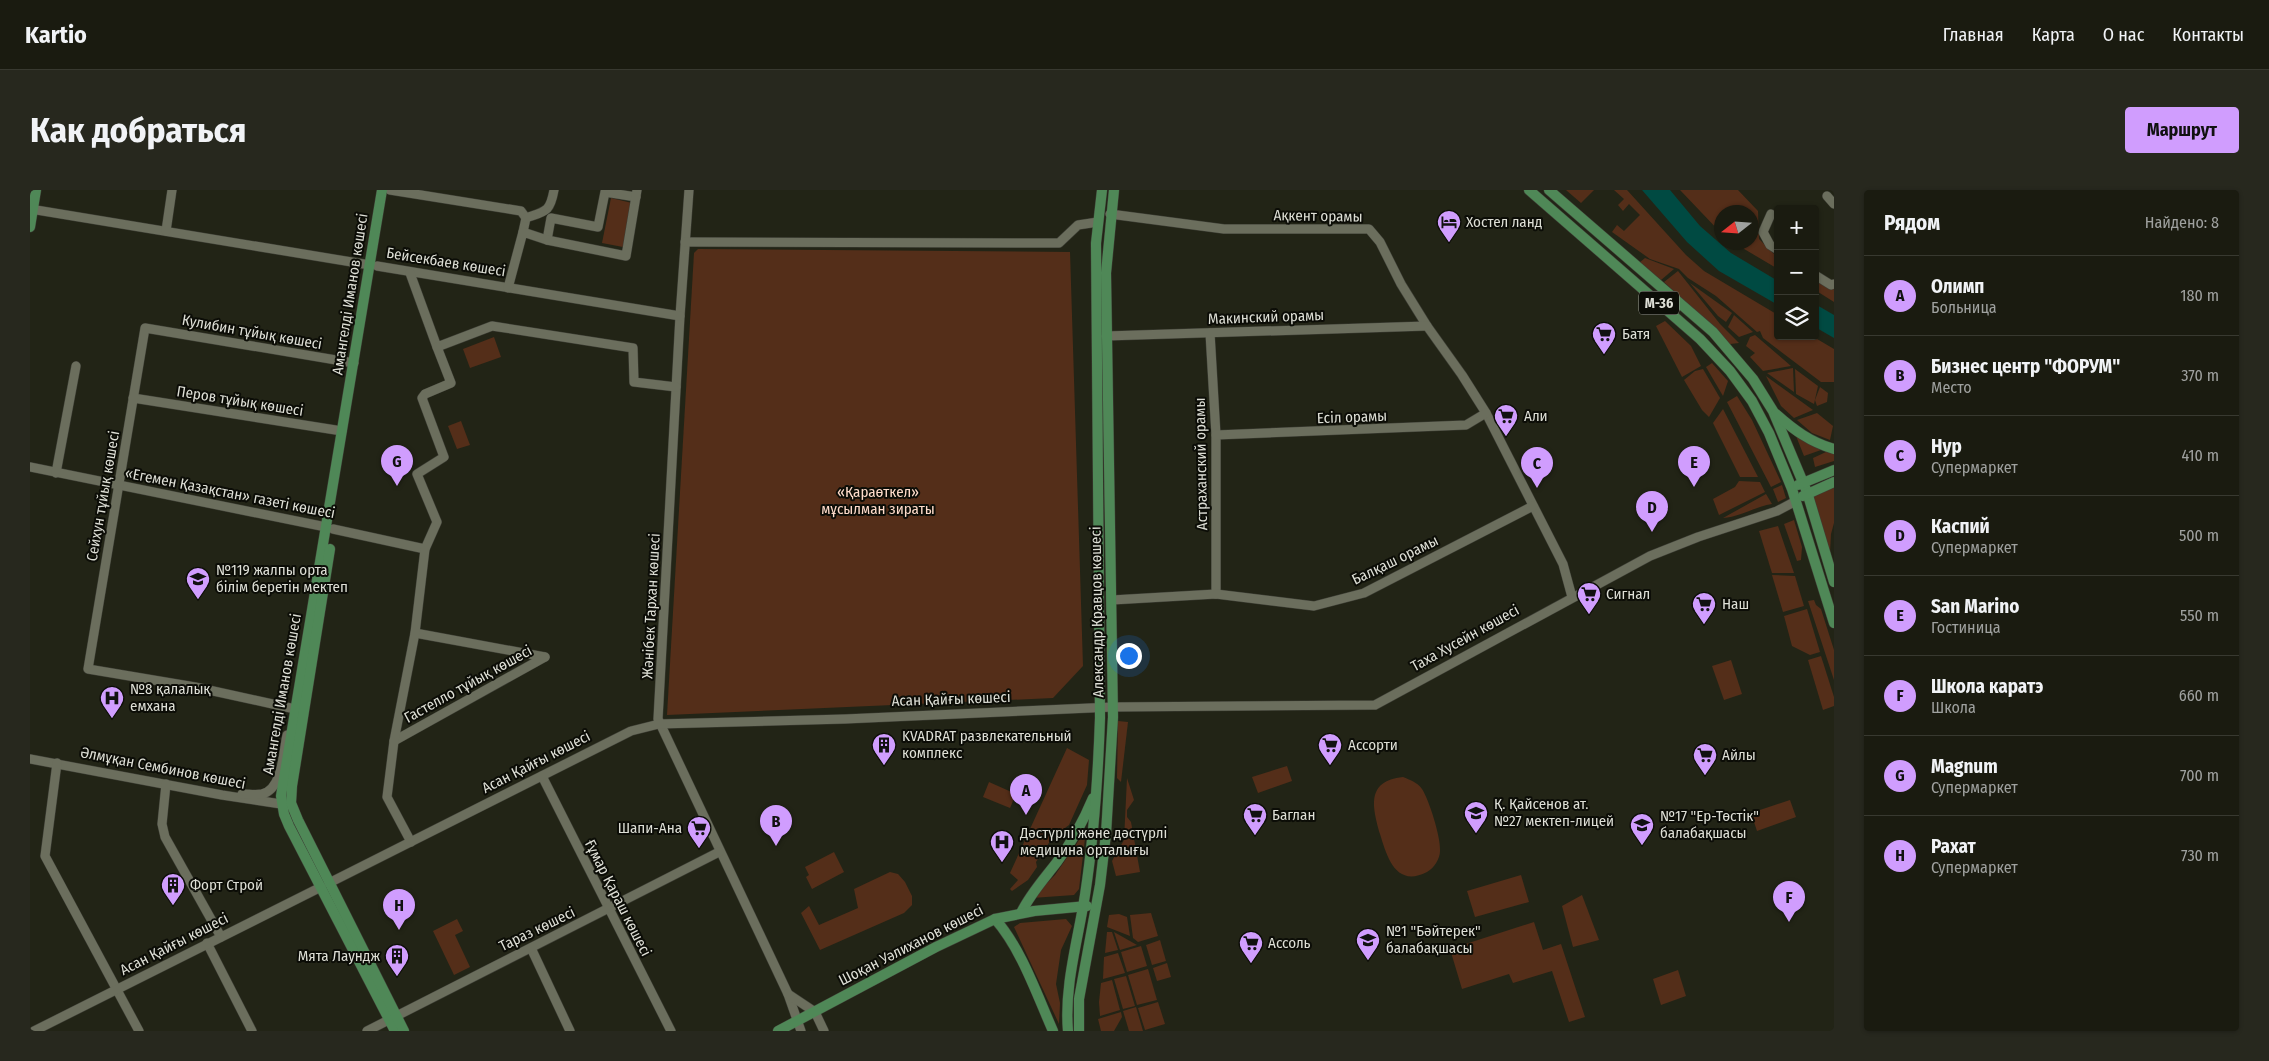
<!DOCTYPE html>
<html lang="ru">
<head>
<meta charset="utf-8">
<style>
  :root { --surface:#1a1b10; --page:#27281e; --text:#f1f3f6; --muted:#9fa19f; --line:#383930; --accent:#d09dfe }
  body { margin:0; font-family:"Fira Sans Condensed",sans-serif; background:var(--page); color:var(--text) }
  .controls { position:absolute; right:15px; top:15px; display:grid; overflow:hidden; border-radius:5px; box-shadow:0 1px 4px #0004 }
  .controls button { width:45px; height:45px; display:grid; place-items:center; padding:0; border:0; border-bottom:1px solid var(--line); background:var(--surface); color:var(--text); font:25px sans-serif }
  .compass { position:absolute; left:1684px; top:15px; width:45px; height:45px; border-radius:50%; background:var(--surface); box-shadow:0 1px 4px #0004; rotate:253deg }
  .you { position:absolute; left:1098px; top:465px; width:18px; height:18px; margin:-12px; border:4px solid #fff; border-radius:50%; background:#1a73e8; box-shadow:0 0 0 8px #1a73e833 }
  .badge { display:grid; place-items:center; width:32px; height:32px; border-radius:50%; background:var(--accent); color:#111; font-size:16px; font-weight:700 }
  .pin { position:absolute; translate:-50% -41px; filter:drop-shadow(0 1px 2px #0008) }
  .pin::after { content:''; position:absolute; top:26px; width:18px; height:15px; background:inherit; clip-path:polygon(0 0,100% 0,50% 100%) }
  .list { margin:0; padding:0; list-style:none }
  h2 { display:flex; justify-content:space-between; align-items:center; height:65px; margin:0; padding:0 20px; font-size:21px }
  h2 small { font-size:16px; font-weight:400; color:var(--muted) }
  .list li { display:grid; grid-template-columns:32px 1fr auto; gap:15px; align-items:center; box-sizing:border-box; height:80px; padding:0 20px; border-top:1px solid var(--line) }
  .list b { display:block; font-size:19px; white-space:nowrap }
  .list p { margin:0; font-size:16px; white-space:nowrap; color:var(--muted) }
  .list em { font-size:16px; font-style:normal; color:var(--muted) }
  .icon { flex:none; width:28px; height:28px; fill:none; stroke:currentColor; stroke-width:2; stroke-linecap:round; stroke-linejoin:round }
  .map { position:relative; flex:none; width:1804px; height:841px; overflow:hidden; border-radius:5px }
  header { display:flex; align-items:center; gap:30px; box-sizing:border-box; height:70px; padding:0 25px; background:var(--surface); border-bottom:1px solid var(--line) }
  header strong { font-size:24px }
  nav { display:flex; gap:28px; margin-inline-start:auto; font-size:18px }
  .intro { display:flex; align-items:center; justify-content:space-between; box-sizing:border-box; height:120px; padding:0 30px }
  h1 { margin:0; font-size:35px }
  .button { padding:12px 22px; border-radius:5px; background:var(--accent); color:#111; font-size:18px; font-weight:700 }
  main { display:flex; gap:30px; padding:0 30px }
  aside { flex:1; background:var(--surface); border-radius:5px; box-shadow:0 1px 4px #0004 }
  .map>svg:first-child { display:block }
  .green { fill:#542e19 }
  .water { fill:#004a42 }
  .lines { fill:none; stroke-linecap:round; stroke-linejoin:round }
  .minor-casing { stroke:#3e3f36; stroke-width:10 }
  .major-casing { stroke:#3e3f36; stroke-width:11 }
  .minor { stroke:#6b6e5d; stroke-width:9 }
  .major { stroke:#4f8857; stroke-width:10 }
  .labels { text-anchor:middle; dominant-baseline:central; stroke-width:4; stroke-linejoin:round; paint-order:stroke }
  .shield { fill:#0c0d07; stroke:#9fa098; stroke-width:1 }
  .shield-label { font-size:14px; font-weight:bold; fill:#dedfd6 }
  .street-label { font-size:15px; fill:#dedfd6; stroke:#0c0d07 }
  .poi-label { font-size:15px; fill:#dedfd6; stroke:#0c0d07; text-anchor:start }
  .park-label { font-size:15px; fill:#fedbca; stroke:#0c0d07 }
</style>
</head>
<body>
<header>
<strong>Kartio</strong>
<nav><a>Главная</a><a>Карта</a><a>О нас</a><a>Контакты</a></nav>
</header>
<div class="intro"><h1>Как добраться</h1><a class="button">Маршрут</a></div>
<main>
<div class="map">
<svg width="1804" height="841" viewBox="0 0 1804 841">
  <rect width="100%" height="100%" fill="#222416"/>
  <g class="green">
    <path d="M1536,0H1564L1551,13Z"/>
    <path d="M1584,0H1597L1656,65L1674,81L1748,125V146H1782L1804,159V192H1791L1733,148L1730,141L1727,142L1686,106L1658,88L1649,79L1620,69L1582,42L1587,35L1594,41L1610,25L1599,14L1593,21L1588,15L1594,9Z"/>
    <path d="M1650,0H1708L1728,21L1729,49L1748,68V79L1704,53L1722,52V22H1692L1691,43Z"/>
    <path d="M581,8L602,13L593,57L572,53Z"/>
    <path d="M668,59L1040,62L1053,476L1023,508L637,525L664,63Z"/>
    <path d="M1615,68L1644,79L1631,90L1609,73Z"/>
    <path d="M1648,81L1690,134L1709,153L1700,154L1634,92Z"/>
    <path d="M1785,88L1804,97V112L1785,100Z"/>
    <path d="M1660,93L1702,123L1696,132L1688,126Z"/>
    <path d="M1704,125L1723,142L1709,147L1698,137Z"/>
    <path d="M1635,131L1661,156L1671,176L1652,187L1626,136Z"/>
    <path d="M1725,145L1761,176L1733,181L1720,167L1725,163L1716,156L1720,147Z"/>
    <path d="M464,147L471,167L440,178L433,159Z"/>
    <path d="M1682,173L1698,191L1693,206L1676,177Z"/>
    <path d="M1763,178L1764,202L1737,183Z"/>
    <path d="M1673,179L1690,208L1679,227L1672,220L1654,190L1665,181Z"/>
    <path d="M1765,179L1788,196L1784,214L1766,204Z"/>
    <path d="M1736,186L1783,220L1764,228L1751,216Z"/>
    <path d="M1790,197L1798,203L1797,212L1787,216L1785,210Z"/>
    <path d="M1707,206L1722,230L1751,292L1741,297L1697,212Z"/>
    <path d="M1693,219L1728,287H1710L1683,233Z"/>
    <path d="M1787,223L1803,236L1800,250L1782,243L1767,230Z"/>
    <path d="M431,231L440,255L427,259L418,236Z"/>
    <path d="M1766,246L1791,260L1774,266Z"/>
    <path d="M1796,262L1804,263V271L1785,277L1783,268Z"/>
    <path d="M1709,291L1730,292L1735,302L1689,325L1683,309L1705,297Z"/>
    <path d="M1752,295L1756,308L1748,312L1743,299Z"/>
    <path d="M1804,297V333L1801,344L1800,363L1782,305Z"/>
    <path d="M1736,304L1742,314C1724,317 1710,327 1693,328Z"/>
    <path d="M1764,330L1772,357L1771,370L1767,371L1754,334Z"/>
    <path d="M1748,336L1764,383H1742L1729,341Z"/>
    <path d="M1742,385L1765,386L1774,416L1753,422Z"/>
    <path d="M1784,410L1786,415L1791,419L1804,460V490L1778,411Z"/>
    <path d="M1777,419L1790,462L1780,465L1762,456L1754,426Z"/>
    <path d="M1791,466L1804,507V516L1793,520L1778,470Z"/>
    <path d="M1701,470L1712,504L1694,510L1682,476Z"/>
    <path d="M1088,531L1098,532L1091,592L1087,588Z"/>
    <path d="M1037,558L1059,570L1057,595L1039,635L1023,647L1006,672L1007,677L998,690L982,701L980,699L988,690L980,683Z"/>
    <path d="M1257,576L1262,591L1228,603L1222,587Z"/>
    <path d="M1373,587C1380,590 1387,592 1392,599C1399,610 1411,647 1410,661C1410,669 1404,678 1397,682C1366,698 1357,667 1350,644C1343,618 1335,591 1373,587Z"/>
    <path d="M1097,588L1104,610L1097,620V627L1101,632L1110,682L1086,686L1082,671L1094,650Z"/>
    <path d="M959,592L986,604L980,618L953,607Z"/>
    <path d="M1760,610L1766,627L1727,641L1721,623Z"/>
    <path d="M1056,640L1049,699L1044,705L1002,708L1025,685Z"/>
    <path d="M804,662L814,682L782,699L776,687L779,685L775,677Z"/>
    <path d="M860,682L868,684L875,692L882,706V715L874,723L790,760L771,723L779,716L789,735L828,718L824,699Z"/>
    <path d="M1491,685L1499,712L1445,727L1437,701Z"/>
    <path d="M1552,705L1569,750L1543,757L1532,716Z"/>
    <path d="M1121,723L1128,746L1108,752L1103,748L1100,725Z"/>
    <path d="M1089,724L1097,727L1100,746L1077,737L1079,725Z"/>
    <path d="M427,729L433,741L425,745L440,777L424,785L403,741Z"/>
    <path d="M1036,729L1042,736L1031,760L1026,794L1030,813L1029,834L984,737L990,733Z"/>
    <path d="M1504,732L1513,760L1531,754L1555,827L1539,832L1522,781L1483,793L1479,784L1432,799L1420,759Z"/>
    <path d="M1077,742H1082L1088,760L1075,763Z"/>
    <path d="M1084,742L1107,755L1090,760Z"/>
    <path d="M1130,750L1136,771L1122,775L1116,755Z"/>
    <path d="M1111,756L1117,776L1097,782L1091,762Z"/>
    <path d="M1088,763L1095,783L1073,789L1074,767Z"/>
    <path d="M1137,773L1141,787L1127,791L1123,778Z"/>
    <path d="M1118,779L1127,810L1107,815L1098,785Z"/>
    <path d="M1648,780L1656,806L1631,815L1623,789Z"/>
    <path d="M1096,786L1105,816L1093,819L1084,789Z"/>
    <path d="M1082,790L1090,820L1070,826L1069,812L1071,793Z"/>
    <path d="M1128,812L1135,834L1115,840L1108,818Z"/>
    <path d="M1106,817L1113,841H1099L1093,821Z"/>
    <path d="M1091,822L1092,827L1084,841H1071L1068,829Z"/>
  </g>
  <g class="water">
    <path d="M1612,0H1640L1670,36L1701,63L1748,91V115L1689,81L1657,52Z"/>
    <path d="M1785,114L1804,125V148L1785,137Z"/>
  </g>
  <g class="lines">
    <g class="minor-casing">
      <g id="minor">
        <path d="M360,0L491,21L496,28L493,42"/>
        <path d="M659,0L650,126L628,529L758,804L771,841"/>
        <path d="M1797,6L1804,14"/>
        <path d="M0,19L340,75"/>
        <path d="M1080,24L1194,39H1339L1350,52L1371,94L1397,136L1432,185L1456,223L1533,374L1542,407"/>
        <path d="M1741,24L1733,42L1740,55L1748,60"/>
        <path d="M496,28C516,21 520,22 524,0"/>
        <path d="M136,41L142,0"/>
        <path d="M517,50L521,28L568,37L575,2L606,7"/>
        <path d="M655,52L1029,53L1048,35L1068,32"/>
        <path d="M347,76L650,126"/>
        <path d="M380,83L407,157L462,136L603,158L604,192L646,197"/>
        <path d="M1785,85L1801,95L1804,94"/>
        <path d="M478,98L493,42L517,50L596,66L607,0"/>
        <path d="M1180,143L1186,245V404"/>
        <path d="M1076,146L1397,136"/>
        <path d="M103,208L312,241"/>
        <path d="M1186,245L1436,235L1456,223"/>
        <path d="M0,277L296,337"/>
        <path d="M26,283L46,176"/>
        <path d="M303,339L395,359"/>
        <path d="M1082,410L1186,404L1284,416L1334,403L1503,316"/>
        <path d="M385,443L515,467"/>
        <path d="M265,519L165,497L58,479L115,138L324,173"/>
        <path d="M364,551L515,467"/>
        <path d="M0,569L192,605L251,614"/>
        <path d="M27,573L15,666L109,841"/>
        <path d="M512,586L641,841"/>
        <path d="M136,594L132,634L135,647L191,747"/>
        <path d="M212,604C219,604 226,605 232,604C253,599 253,562 257,545"/>
        <path d="M381,652L357,607L364,551L385,443L395,359L407,332L387,284L414,267L392,208L395,204L421,193L407,157"/>
        <path d="M299,693L601,541L629,534L815,529L1083,517L1345,515L1620,366L1668,347L1747,321L1766,311"/>
        <path d="M177,753L222,841"/>
        <path d="M501,758L540,841"/>
        <path d="M758,804L785,822L794,841"/>
        <path d="M4,841L291,697"/>
        <path d="M337,841L689,662"/>
      </g>
    </g>
    <g class="major-casing">
      <g id="major">
        <path d="M352,0L251,606L254,624L259,636L365,841"/>
        <path d="M1499,0L1670,149L1700,181L1722,211L1739,243L1762,299L1804,433"/>
        <path d="M1519,0L1683,142L1723,189L1743,221L1777,302L1804,392"/>
        <path d="M0,37L6,0"/>
        <path d="M1746,224C1764,240 1780,252 1804,259"/>
        <path d="M1768,295L1804,280"/>
        <path d="M1773,306L1804,292"/>
        <path d="M300,359L262,596L261,613L268,630L374,841"/>
        <path d="M991,723C1000,704 1014,689 1027,672C1042,652 1053,632 1063,608"/>
        <path d="M965,729C991,758 1007,805 1023,841"/>
        <path d="M748,841L906,757L965,729L1004,721L1057,716"/>
        <path d="M1038,841C1034,796 1048,750 1055,705C1064,646 1068,587 1070,528L1066,53L1072,0"/>
        <path d="M1049,841V809L1070,695L1076,644L1083,527L1076,83L1084,0"/>
      </g>
    </g>
    <use href="#minor" class="minor"/>
    <use href="#major" class="major"/>
  </g>
  <defs>
    <g id="hotel-pin" transform="scale(1.25)"><path d="M0 17L-7.5 6A9.5 9.5 0 1 1 7.5 6Z" fill="#d09dfe" stroke="#0c0d07"/><path d="M-6-4.5h1.5V1H6V5H4.5V3h-9V5H-6ZM-4 0a1.8 1.8 0 1 1 3.6 0ZM.5 0V-2.5h3Q6-2.5 6 0Z" fill="#111"/></g>
    <g id="supermarket-pin" transform="scale(1.25)"><path d="M0 17L-7.5 6A9.5 9.5 0 1 1 7.5 6Z" fill="#d09dfe" stroke="#0c0d07"/><path d="M-6-5.5h2.5l.6 2H6L4.5 2H-2.5L-4.4-4H-6ZM-1.5 3.2a1.3 1.3 0 1 0 .1 0ZM3 3.2a1.3 1.3 0 1 0 .1 0Z" fill="#111"/></g>
    <g id="school-pin" transform="scale(1.25)"><path d="M0 17L-7.5 6A9.5 9.5 0 1 1 7.5 6Z" fill="#d09dfe" stroke="#0c0d07"/><path d="M0-5L7-2L0 1L-7-2ZM-4 1L0 2.5L4 1V4Q0 6-4 4Z" fill="#111"/></g>
    <g id="hospital-pin" transform="scale(1.25)"><path d="M0 17L-7.5 6A9.5 9.5 0 1 1 7.5 6Z" fill="#d09dfe" stroke="#0c0d07"/><path d="M-5-5h3v3.5h4V-5h3V5h-3V1.5h-4V5h-3Z" fill="#111"/></g>
    <g id="building-pin" transform="scale(1.25)"><path d="M0 17L-7.5 6A9.5 9.5 0 1 1 7.5 6Z" fill="#d09dfe" stroke="#0c0d07"/><path d="M-4-6H4V6H1V3H-1V6H-4ZM-2.5-4.3h1.7v1.8h-1.7ZM.8-4.3h1.7v1.8H.8ZM-2.5-1h1.7V.8h-1.7ZM.8-1h1.7V.8H.8Z" fill="#111"/></g>
  </defs>
  <g fill-rule="evenodd">
    <use href="#hotel-pin" x="1419" y="32"/>
    <use href="#supermarket-pin" x="1574" y="144"/>
    <use href="#supermarket-pin" x="1476" y="226"/>
    <use href="#school-pin" x="168" y="389"/>
    <use href="#supermarket-pin" x="1559" y="404"/>
    <use href="#supermarket-pin" x="1674" y="414"/>
    <use href="#hospital-pin" x="82" y="508"/>
    <use href="#building-pin" x="854" y="555"/>
    <use href="#supermarket-pin" x="1300" y="555"/>
    <use href="#supermarket-pin" x="1675" y="565"/>
    <use href="#school-pin" x="1446" y="623"/>
    <use href="#supermarket-pin" x="1225" y="625"/>
    <use href="#school-pin" x="1612" y="635"/>
    <use href="#supermarket-pin" x="669" y="638"/>
    <use href="#hospital-pin" x="972" y="652"/>
    <use href="#building-pin" x="143" y="695"/>
    <use href="#school-pin" x="1338" y="750"/>
    <use href="#supermarket-pin" x="1221" y="753"/>
    <use href="#building-pin" x="367" y="766"/>
  </g>
  <g class="labels">
    <rect class="shield" x="1609" y="101.5" width="40" height="23" rx="4"/>
    <g class="shield-label">
      <text x="1629" y="113">M-36</text>
    </g>
    <g class="street-label">
      <text transform="translate(1288 26) rotate(1)">Ақкент орамы</text>
      <text transform="translate(416 72) rotate(9)">Бейсекбаев көшесі</text>
      <text transform="translate(320 104) rotate(-81)">Амангелді Иманов көшесі</text>
      <text transform="translate(1236 127) rotate(-2)">Макинский орамы</text>
      <text transform="translate(222 142) rotate(10)">Кулибин тұйық көшесі</text>
      <text transform="translate(210 211) rotate(9)">Перов тұйық көшесі</text>
      <text transform="translate(1322 227) rotate(-2)">Есіл орамы</text>
      <text transform="translate(1171 274) rotate(-91)">Астраханский орамы</text>
      <text transform="translate(200 303) rotate(11)">«Егемен Қазақстан» газеті көшесі</text>
      <text transform="translate(73 306) rotate(-80)">Сейхун тұйық көшесі</text>
      <text transform="translate(1365 370) rotate(-26)">Балқаш орамы</text>
      <text transform="translate(621 416) rotate(-87)">Жәнібек Тархан көшесі</text>
      <text transform="translate(1067 422) rotate(-91)">Александр Кравцов көшесі</text>
      <text transform="translate(1435 448) rotate(-29)">Таха Хусейн көшесі</text>
      <text transform="translate(438 494) rotate(-29)">Гастелло тұйық көшесі</text>
      <text transform="translate(252 504) rotate(-80)">Амангелді Иманов көшесі</text>
      <text transform="translate(921 509) rotate(-2)">Асан Қайғы көшесі</text>
      <text transform="translate(506 572) rotate(-27)">Асан Қайғы көшесі</text>
      <text transform="translate(133 578) rotate(11)">Әлмұқан Сембинов көшесі</text>
      <text transform="translate(588 708) rotate(63)">Ғұмар Қараш көшесі</text>
      <text transform="translate(507 739) rotate(-26)">Тараз көшесі</text>
      <text transform="translate(144 754) rotate(-27)">Асан Қайғы көшесі</text>
      <text transform="translate(881 755) rotate(-27)">Шоқан Уәлиханов көшесі</text>
    </g>
    <g class="poi-label">
      <text x="1436" y="32">Хостел ланд</text>
      <text x="1592" y="144">Батя</text>
      <text x="1494" y="226">Али</text>
      <text x="186" y="380">№119 жалпы орта<tspan x="186" dy="17">білім беретін мектеп</tspan></text>
      <text x="1576" y="404">Сигнал</text>
      <text x="1692" y="414">Наш</text>
      <text x="100" y="499">№8 қалалық<tspan x="100" dy="17">емхана</tspan></text>
      <text x="872" y="546">KVADRAT развлекательный<tspan x="872" dy="17">комплекс</tspan></text>
      <text x="1318" y="555">Ассорти</text>
      <text x="1692" y="565">Айлы</text>
      <text x="1464" y="614">Қ. Қайсенов ат.<tspan x="1464" dy="17">№27 мектеп-лицей</tspan></text>
      <text x="1242" y="625">Баглан</text>
      <text x="1630" y="626">№17 "Ер-Төстік"<tspan x="1630" dy="17">балабақшасы</tspan></text>
      <text x="652" y="638" text-anchor="end">Шапи-Ана</text>
      <text x="990" y="643">Дәстүрлі және дәстүрлі<tspan x="990" dy="17">медицина орталығы</tspan></text>
      <text x="160" y="695">Форт Строй</text>
      <text x="1356" y="741">№1 "Бәйтерек"<tspan x="1356" dy="17">балабақшасы</tspan></text>
      <text x="1238" y="753">Ассоль</text>
      <text x="350" y="766" text-anchor="end">Мята Лаундж</text>
    </g>
    <g class="park-label">
      <text x="848" y="302">«Қараөткел»<tspan x="848" dy="17">мұсылман зираты</tspan></text>
    </g>
  </g>
</svg>
<div class="controls">
<button>+</button>
<button>−</button>
<button><svg class="icon" aria-label="layers" viewBox="0 0 24 24"><path d="M12 4l9 5-9 5-9-5zM3 14l9 5 9-5"/></svg></button>
</div>
<svg class="compass" viewBox="-18 -18 36 36"><path d="M0-13l5 13h-10z" fill="#e53935"/><path d="M0 13l5-13h-10z" fill="#9fa19f"/></svg>
<div class="you"></div>
<div class="pin badge" style="left:996px;top:625px">A</div>
<div class="pin badge" style="left:746px;top:656px">B</div>
<div class="pin badge" style="left:1507px;top:298px">C</div>
<div class="pin badge" style="left:1622px;top:342px">D</div>
<div class="pin badge" style="left:1664px;top:297px">E</div>
<div class="pin badge" style="left:1759px;top:732px">F</div>
<div class="pin badge" style="left:367px;top:296px">G</div>
<div class="pin badge" style="left:369px;top:740px">H</div>
</div>
<aside>
<h2>Рядом<small>Найдено: 8</small></h2>
<ul class="list">
<li><span class="badge">A</span><div><b>Олимп</b><p>Больница</p></div><em>180 m</em></li>
<li><span class="badge">B</span><div><b>Бизнес центр &quot;ФОРУМ&quot;</b><p>Место</p></div><em>370 m</em></li>
<li><span class="badge">C</span><div><b>Нур</b><p>Супермаркет</p></div><em>410 m</em></li>
<li><span class="badge">D</span><div><b>Каспий</b><p>Супермаркет</p></div><em>500 m</em></li>
<li><span class="badge">E</span><div><b>San Marino</b><p>Гостиница</p></div><em>550 m</em></li>
<li><span class="badge">F</span><div><b>Школа каратэ</b><p>Школа</p></div><em>660 m</em></li>
<li><span class="badge">G</span><div><b>Magnum</b><p>Супермаркет</p></div><em>700 m</em></li>
<li><span class="badge">H</span><div><b>Рахат</b><p>Супермаркет</p></div><em>730 m</em></li>
</ul>
</aside>
</main>
</body>
</html>
